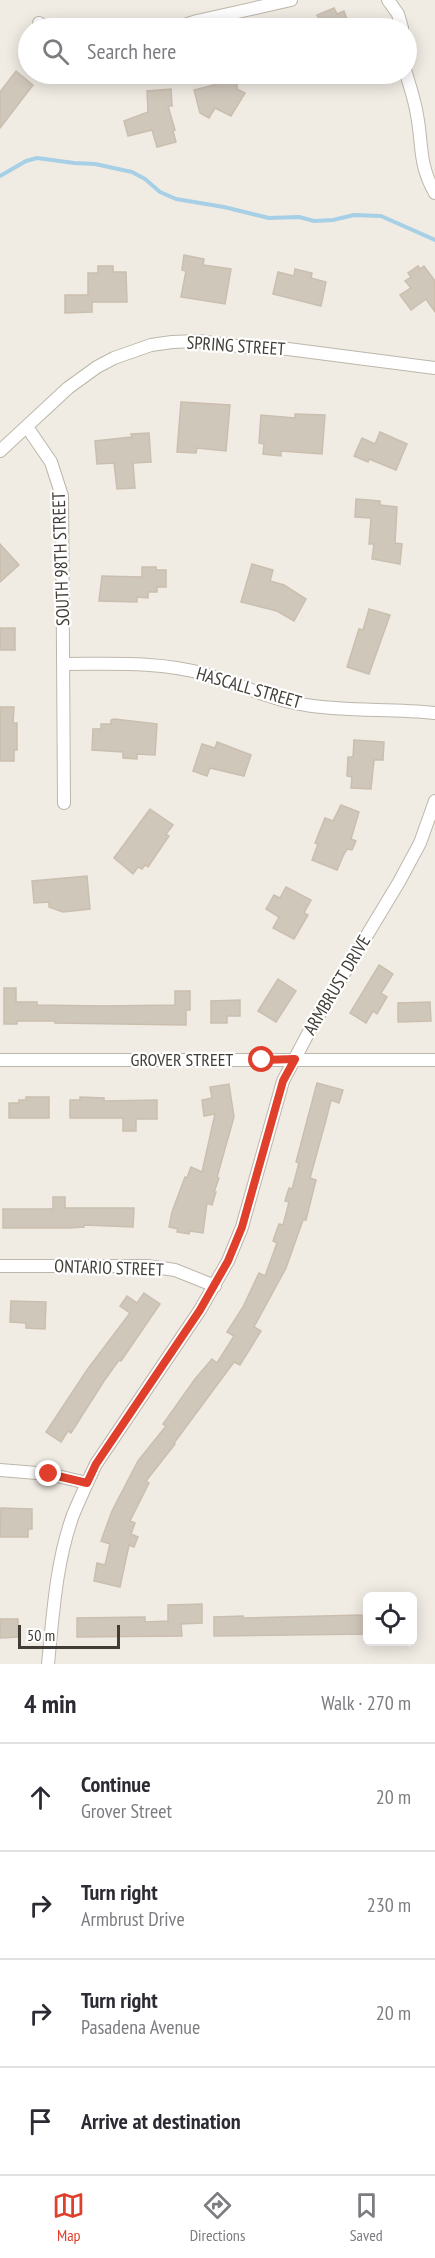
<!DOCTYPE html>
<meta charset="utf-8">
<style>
body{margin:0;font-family:"PT Sans Narrow",sans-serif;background:#f2f2f3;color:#2b2b33}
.controls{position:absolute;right:18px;bottom:18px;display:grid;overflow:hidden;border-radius:9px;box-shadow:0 3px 15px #0003}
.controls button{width:54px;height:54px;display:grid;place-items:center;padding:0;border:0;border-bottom:2px solid #e1e1e2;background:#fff;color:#2b2b33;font:30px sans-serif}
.scale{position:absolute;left:18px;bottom:15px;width:102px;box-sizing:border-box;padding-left:6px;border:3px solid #413c35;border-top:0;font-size:16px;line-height:21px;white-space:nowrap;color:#413c35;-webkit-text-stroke:4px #fff;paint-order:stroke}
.stop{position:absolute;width:18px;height:18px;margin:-14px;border:4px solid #e03f2b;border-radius:50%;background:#fff}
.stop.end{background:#e03f2b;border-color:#fff;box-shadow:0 2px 6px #0008}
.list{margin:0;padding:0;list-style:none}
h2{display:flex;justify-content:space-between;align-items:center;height:78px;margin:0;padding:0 24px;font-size:26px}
h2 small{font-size:20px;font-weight:400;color:#7c7c81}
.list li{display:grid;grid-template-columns:39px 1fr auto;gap:18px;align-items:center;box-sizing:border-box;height:108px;padding:0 24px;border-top:2px solid #e1e1e2}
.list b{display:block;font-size:22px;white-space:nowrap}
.list p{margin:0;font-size:20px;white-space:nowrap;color:#7c7c81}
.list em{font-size:20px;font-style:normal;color:#7c7c81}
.icon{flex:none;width:33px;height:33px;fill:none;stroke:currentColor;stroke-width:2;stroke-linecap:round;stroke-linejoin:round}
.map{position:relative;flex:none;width:435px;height:1664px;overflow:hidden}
.search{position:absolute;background:#fff;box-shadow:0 3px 15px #0003;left:18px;right:18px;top:18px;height:66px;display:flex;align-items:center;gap:15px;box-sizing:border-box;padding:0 21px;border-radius:33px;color:#7c7c81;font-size:22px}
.sheet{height:510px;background:#fff}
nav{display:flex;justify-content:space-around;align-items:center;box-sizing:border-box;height:84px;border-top:2px solid #e1e1e2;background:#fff;font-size:16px;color:#7c7c81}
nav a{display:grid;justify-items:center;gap:3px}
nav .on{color:#e03f2b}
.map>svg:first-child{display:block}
</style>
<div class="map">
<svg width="435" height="1664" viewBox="0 0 435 1664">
<rect width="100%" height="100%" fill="#f0ece4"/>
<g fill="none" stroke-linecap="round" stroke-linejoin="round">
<path stroke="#a7cfe6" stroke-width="4" d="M0,176L26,161L37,158L74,163L95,164L132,172L145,179L160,192L176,199L224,207L269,218L299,217L314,221L333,220L354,215L381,216L435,240"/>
</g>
<g fill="#d0c7bb" stroke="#cabeaf" stroke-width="1.5">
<path d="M334,8L337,14L344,11L350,28H301L320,20L317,15Z"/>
<path d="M16,71L33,85L0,128V92Z"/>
<path d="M216,74H237V89L245,93L231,116L215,108L209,118L200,113L194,90L217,84Z"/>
<path d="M171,89L172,106H168L175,130L173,131L176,142L157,147L152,130L128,136L124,121L148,112L147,91Z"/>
<path d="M184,255L204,259L203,265L231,269L225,304L181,297L186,271L182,270Z"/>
<path d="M98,266H113V272H126L127,302H92V312L65,313V295H88V273H98Z"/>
<path d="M418,266L420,269L424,266L435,281V312L426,299L411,310L400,295L411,288L405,281L411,277L408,273Z"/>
<path d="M295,269L312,273L311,278L326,282L321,306L273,294L278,272L294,276Z"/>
<path d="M181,402L230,405L226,451L197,448L196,453L177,452Z"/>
<path d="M295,414L325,415L322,454L281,451V456L263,454L264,444L259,443L261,415L295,418Z"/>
<path d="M380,432L407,444L396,470L369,459L368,462L354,456L362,438L375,444Z"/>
<path d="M149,433L151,462L133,463L135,488L117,489L114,463L97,464L95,441L132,437L131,434Z"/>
<path d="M356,499L380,501V505L397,507L395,543L402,544L400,564L372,559L374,544H369L371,518L355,517Z"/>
<path d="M0,544L19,565L0,582Z"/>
<path d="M252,564L273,570L270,581L284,585L306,599L294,621L277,611L241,602Z"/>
<path d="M142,567H156V570H166V587H157V592H148V598L137,597V602L99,601L102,576L142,577Z"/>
<path d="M369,609L390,615L369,674L347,667L359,629L363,630Z"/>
<rect x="0" y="628" width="15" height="22"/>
<path d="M0,707H14L13,723H17V750H14V761H0Z"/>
<path d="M114,719L157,724L155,755L137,754V759L123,758V752L92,750L93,729H101V724H111V720Z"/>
<path d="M354,740L384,742L383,760H374L371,789L351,788L352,777L347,776L348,757H353Z"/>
<path d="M217,742L251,755L244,776L210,768L207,776L193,771L202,744L215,748Z"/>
<path d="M341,805L359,812L351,839L356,841L352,850L347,849L344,854L337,870L312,860L318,844L315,843L325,818L333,821Z"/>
<path d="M150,809L173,825L166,834L169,836L148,867L145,865L142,869L138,867L133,874L114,858Z"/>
<path d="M87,876L90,909L63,912L49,907V902L34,903L32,881Z"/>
<path d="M286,887L311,900L304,913L308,915L294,939L273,928L279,917L266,909L274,895L280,898Z"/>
<path d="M379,965L393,974L381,993L387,997L377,1014L373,1011L366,1023L350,1013Z"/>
<path d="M278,979L296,991L276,1022L258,1011Z"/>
<path d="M4,988H16V1002H37V1005L104,1006L175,1005V991H190V1010H186V1025L55,1023V1021H17V1024H4Z"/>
<path d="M240,1000V1016H227V1023H211V1001Z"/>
<path d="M430,1002L431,1021L398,1022V1003Z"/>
<path d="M317,1083L343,1090L339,1103L331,1100L326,1120L310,1178L316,1180L306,1220H303L286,1268L254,1327L261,1331L240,1365L234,1362L174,1443L175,1444L146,1481L149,1483L130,1521L135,1523L131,1534L138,1537L134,1547L129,1545L120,1587L94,1581L97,1563L105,1565L110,1544L101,1541L112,1511L138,1461L166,1426L163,1424L195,1379L212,1359L217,1363L234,1336L227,1332L243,1307L259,1273L265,1276L277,1243L273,1241L279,1224L283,1225L289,1202L285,1201L289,1188L292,1189L299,1163L296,1162Z"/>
<path d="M229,1084L234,1117L217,1177L219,1178L214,1192H216L212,1205L207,1203L203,1233L190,1231L189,1234L177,1232L178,1229L169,1227L172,1212L185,1177L187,1178L191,1167L202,1172L215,1114L204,1116L202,1100L212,1098L210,1087Z"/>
<path d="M26,1097H49V1118H9V1103H19V1100H26Z"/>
<path d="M80,1097L104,1098V1101L157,1100V1119H136V1131H123V1118H70V1100H80Z"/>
<path d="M53,1197H65V1208H134L133,1227L84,1225V1227L69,1228H3V1209H53Z"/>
<path d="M144,1293L160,1304L121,1361L119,1360L104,1381L71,1433L68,1431L61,1442L46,1432L87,1370L130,1313L120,1306L127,1296L137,1303Z"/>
<path d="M11,1301L46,1302L45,1329L26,1328V1323L10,1322Z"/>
<path d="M1,1508L32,1509V1529H28V1537H0Z"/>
<path d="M202,1604V1623L181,1624L182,1636L77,1637V1618L145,1617V1622L168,1621V1605Z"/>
<path d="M360,1615L368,1617V1634L214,1636V1617L243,1616V1618Z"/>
<path d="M0,1619H18V1637L0,1638Z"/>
</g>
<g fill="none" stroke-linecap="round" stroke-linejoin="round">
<g stroke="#bdb6ab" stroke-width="14">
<g id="minor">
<path d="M388,0L398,14L402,28"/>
<path d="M39,23L45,28"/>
<path d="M175,28L197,21L291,0"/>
<path d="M406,73C410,87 415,101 417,115C423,146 418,163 435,193"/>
<path d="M27,427L51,462L62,496L64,803"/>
<path d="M0,451L68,388L97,367L114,358L151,345L172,342L198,341L245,347L288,349L435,368"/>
<path d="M63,664C111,664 159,661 205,674C239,684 271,700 306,705C349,712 392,708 435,713"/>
<path d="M0,1060H435"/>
<path d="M0,1266H147L175,1270L215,1286"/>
<path d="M0,1470L49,1474L87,1483"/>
<path d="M48,1664C53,1614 56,1562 73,1515C80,1498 88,1481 96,1464L200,1310L228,1261L242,1227L283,1081L311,1028L399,882L420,843L435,801"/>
</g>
</g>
<use href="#minor" stroke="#fff" stroke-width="12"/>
</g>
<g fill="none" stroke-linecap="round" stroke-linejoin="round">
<path stroke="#e03f2b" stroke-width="8" d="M49,1474L87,1483L96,1464L200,1310L228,1261L242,1227L283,1081L295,1059L262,1060"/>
</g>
<g text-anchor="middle" stroke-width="4.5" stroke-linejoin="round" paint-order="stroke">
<g font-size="18" fill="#413c35" stroke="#fff">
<text transform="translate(236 346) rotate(4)" y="6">SPRING STREET</text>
<text transform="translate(61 559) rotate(-92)" y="6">SOUTH 98TH STREET</text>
<text transform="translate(249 688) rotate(16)" y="6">HASCALL STREET</text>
<text transform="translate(337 985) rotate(-59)" y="6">ARMBRUST DRIVE</text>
<text x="182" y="1066">GROVER STREET</text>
<text transform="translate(109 1268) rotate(2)" y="6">ONTARIO STREET</text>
</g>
</g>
</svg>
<div class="controls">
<button><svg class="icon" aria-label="locate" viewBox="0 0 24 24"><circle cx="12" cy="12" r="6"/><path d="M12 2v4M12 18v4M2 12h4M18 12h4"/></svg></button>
</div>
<div class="scale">50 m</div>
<div class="stop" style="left:262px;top:1060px"></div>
<div class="stop end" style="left:49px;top:1474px"></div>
<div class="search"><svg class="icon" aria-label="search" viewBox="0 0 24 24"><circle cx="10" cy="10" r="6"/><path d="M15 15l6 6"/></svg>Search here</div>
</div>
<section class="sheet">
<h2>4 min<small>Walk · 270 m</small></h2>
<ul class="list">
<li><svg class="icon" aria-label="ahead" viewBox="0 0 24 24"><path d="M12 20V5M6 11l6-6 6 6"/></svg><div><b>Continue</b><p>Grover Street</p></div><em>20 m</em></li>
<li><svg class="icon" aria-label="right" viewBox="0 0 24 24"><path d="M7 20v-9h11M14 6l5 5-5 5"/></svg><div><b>Turn right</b><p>Armbrust Drive</p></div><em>230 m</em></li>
<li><svg class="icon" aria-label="right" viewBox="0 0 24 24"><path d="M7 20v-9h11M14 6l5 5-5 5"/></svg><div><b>Turn right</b><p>Pasadena Avenue</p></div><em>20 m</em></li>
<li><svg class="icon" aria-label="arrive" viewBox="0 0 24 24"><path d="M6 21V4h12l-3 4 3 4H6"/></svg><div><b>Arrive at destination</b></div></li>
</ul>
</section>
<nav>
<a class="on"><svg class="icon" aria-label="map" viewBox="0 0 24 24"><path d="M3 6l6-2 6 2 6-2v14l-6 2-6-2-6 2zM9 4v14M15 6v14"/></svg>Map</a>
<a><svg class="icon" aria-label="directions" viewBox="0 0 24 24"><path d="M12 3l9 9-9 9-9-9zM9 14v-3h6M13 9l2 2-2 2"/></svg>Directions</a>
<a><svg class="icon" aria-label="saved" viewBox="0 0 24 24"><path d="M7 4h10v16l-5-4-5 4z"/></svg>Saved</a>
</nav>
